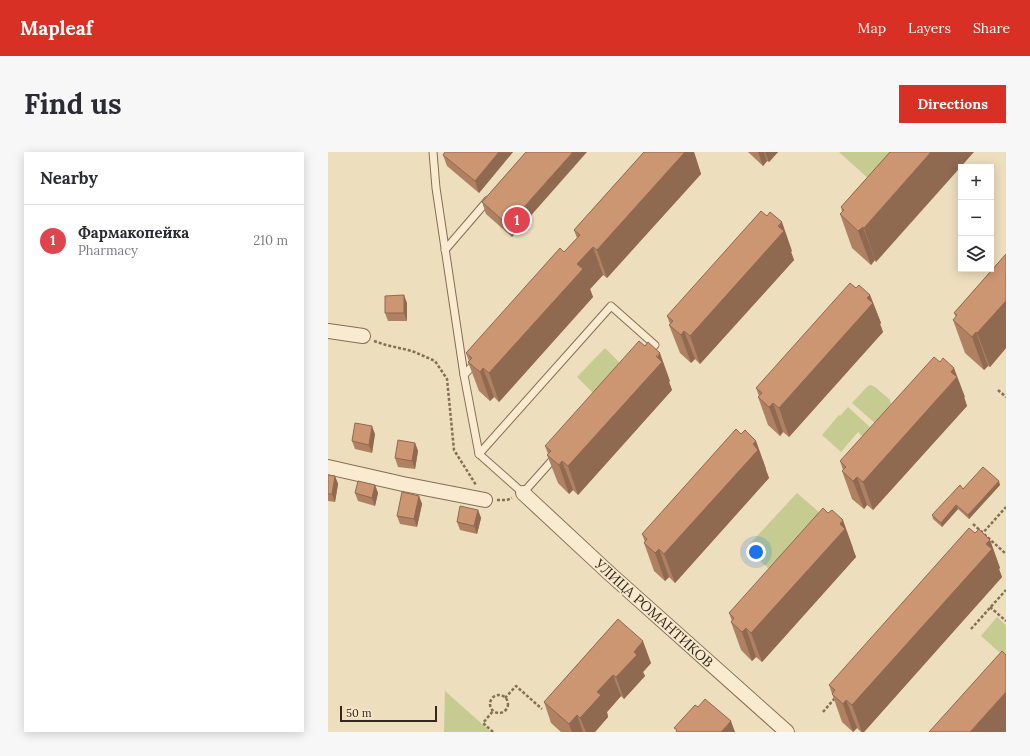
<!DOCTYPE html>
<meta charset="utf-8">
<style>
body{margin:0;font-family:Lora,serif;background:#f7f7f7;color:#2b2b33}
.controls{position:absolute;right:12px;top:12px;display:grid;overflow:hidden;border-radius:0px;box-shadow:0 2px 10px #0003}
.controls button{width:36px;height:36px;display:grid;place-items:center;padding:0;border:0;border-bottom:1px solid #e1e1e2;background:#fff;color:#2b2b33;font:20px sans-serif}
.scale{position:absolute;left:12px;bottom:10px;width:97px;box-sizing:border-box;padding-left:4px;border:2px solid #34271b;border-top:0;font-size:11px;line-height:14px;white-space:nowrap;color:#34271b;-webkit-text-stroke:3px #f5e8cc;paint-order:stroke}
.you{position:absolute;left:428px;top:400px;width:14px;height:14px;margin:-10px;border:3px solid #fff;border-radius:50%;background:#1a73e8;box-shadow:0 0 0 6px #1a73e833}
.badge{display:grid;place-items:center;width:26px;height:26px;border-radius:50%;background:#d93025;color:#fff;font-size:13px;font-weight:700}
.pin{position:absolute;translate:-50% -50%;border:2px solid #fff;box-shadow:0 1px 4px #0006}
.list{margin:0;padding:0;list-style:none}
h2{display:flex;justify-content:space-between;align-items:center;height:52px;margin:0;padding:0 16px;font-size:17px}
h2 small{font-size:13px;font-weight:400;color:#7c7c81}
.list li{display:grid;grid-template-columns:26px 1fr auto;gap:12px;align-items:center;box-sizing:border-box;height:72px;padding:0 16px;border-top:1px solid #e1e1e2}
.list b{display:block;font-size:15px;white-space:nowrap}
.list p{margin:0;font-size:13px;white-space:nowrap;color:#7c7c81}
.list em{font-size:13px;font-style:normal;color:#7c7c81}
.icon{flex:none;width:22px;height:22px;fill:none;stroke:currentColor;stroke-width:2;stroke-linecap:round;stroke-linejoin:round}
.map{position:relative;flex:none;width:678px;height:580px;overflow:hidden;border-radius:0px}
header{display:flex;align-items:center;gap:24px;box-sizing:border-box;height:56px;padding:0 20px;background:#d93025;color:#fff}
header strong{font-size:19px}
nav{display:flex;gap:22px;margin-inline-start:auto;font-size:14px}
.intro{display:flex;align-items:center;justify-content:space-between;box-sizing:border-box;height:96px;padding:0 24px}
h1{margin:0;font-size:28px}
.button{padding:10px 18px;border-radius:0px;background:#d93025;color:#fff;font-size:14px;font-weight:700}
main{display:flex;gap:24px;padding:0 24px}
aside{flex:1;background:#fff;border-radius:0px;box-shadow:0 2px 10px #0003}
.map>svg:first-child{display:block}
</style>
<header>
<strong>Mapleaf</strong>
<nav><a>Map</a><a>Layers</a><a>Share</a></nav>
</header>
<div class="intro"><h1>Find us</h1><a class="button">Directions</a></div>
<main>
<aside>
<h2>Nearby<small></small></h2>
<ul class="list">
<li><span class="badge" style="background:#e0444e">1</span><div><b>Фармакопейка</b><p>Pharmacy</p></div><em>210 m</em></li>
</ul>
</aside>
<div class="map">
<svg width="678" height="580" viewBox="0 0 678 580">
<rect width="100%" height="100%" fill="#eddebd"/>
<g fill="#c5cb91">
<path d="M511,0H567L542,28Z"/>
<path d="M277,196L294,213L266,242L249,225Z"/>
<path d="M542,233L547,235L562,248L563,252V256L548,272L524,251L539,235Z"/>
<path d="M520,255L544,277L536,286L530,280L513,300L494,283L511,263L512,264Z"/>
<path d="M469,341L492,361L441,417L418,396Z"/>
<path d="M669,465L678,473V506L653,484Z"/>
<path d="M117,539L163,580H116Z"/>
</g>
<g fill="none" stroke-linecap="round" stroke-linejoin="round">
<g stroke="#856e56" stroke-width="9">
<g id="service">
<path d="M105,0L108,36L136,223"/>
<path d="M117,98L160,48"/>
<path d="M283,154L327,193L195,341L151,302Z"/>
<path d="M149,209L136,223L151,302"/>
</g>
</g>
<g stroke="#856e56" stroke-width="16">
<g id="minor">
<path d="M0,179L35,184"/>
<path d="M0,315L75,332L157,348"/>
<path d="M195,341L281,421L459,580"/>
</g>
</g>
<g stroke="#856e56" stroke-width="2.5" stroke-dasharray="3 2" stroke-linecap="butt">
<path d="M46,189L58,193L84,199L107,209L119,227L126,298L148,333"/>
<path d="M670,238L678,245"/>
<path d="M169,348H179L184,346"/>
<path d="M645,372L678,402"/>
<path d="M653,383L678,355"/>
<path d="M662,455L678,469"/>
<path d="M643,477L678,438"/>
<circle cx="171" cy="552" r="9"/>
<path d="M177,546L188,534L214,557"/>
<path d="M495,560L507,546"/>
<path d="M165,580L155,571L165,559"/>
</g>
<use href="#service" stroke="#f9ebcf" stroke-width="7"/>
<use href="#minor" stroke="#f9ebcf" stroke-width="14"/>
</g>
<g fill="#af8162">
<path d="M117,0H185L151,41L119,14L115,3Z"/>
<path d="M198,0L184,85L158,62L154,50Z"/>
<path d="M316,0H366L373,22L279,126L275,123L262,137L265,145L171,250L166,245L162,249L151,239L140,210L141,209L138,201L236,100L249,86L246,78Z"/>
<path d="M420,0H450L441,10L439,9L435,14Z"/>
<path d="M562,0L548,110L547,108L543,113L524,96L512,62L514,60L513,55Z"/>
<path d="M464,99L463,100L466,108L372,212L367,207L363,211L352,201L341,173L342,172L339,164Z"/>
<path d="M678,102V196L662,215L660,214L656,218L637,201L625,168L628,165L626,161Z"/>
<path d="M528,136L542,143L553,171L552,172L555,180L461,285L455,280L452,284L440,273L430,245L431,244L428,236Z"/>
<path d="M79,151V169H60L57,161Z"/>
<path d="M342,229L341,230L344,238L250,343L245,338L241,342L230,331L219,303L220,302L217,294Z"/>
<path d="M636,245L639,254L545,358L539,353L536,357L524,347L514,319L515,318L512,309L637,245Z"/>
<path d="M47,282L44,301L27,297L24,289Z"/>
<path d="M413,282L428,289L438,317V318L441,326L347,431L341,425L337,429L326,419L316,391L317,390L314,382Z"/>
<path d="M87,291L90,299L87,317L70,315L67,306Z"/>
<path d="M0,323L7,324L10,332L7,350L0,349Z"/>
<path d="M47,333L50,341L47,354L30,349L27,341Z"/>
<path d="M672,333L641,367L630,357L614,375L605,367L604,363L635,337Z"/>
<path d="M91,344L94,352L89,375L72,372L69,364Z"/>
<path d="M150,358L153,366L149,382L132,378L129,370Z"/>
<path d="M647,381L662,388L672,416L671,417L674,425L536,580H533L529,576L525,580L514,570L501,533Z"/>
<path d="M525,396V397L528,405L434,510L428,505L424,509L413,498L403,470L404,469L401,461Z"/>
<path d="M290,467L323,511L315,520L317,524L296,547L293,544L279,560L280,565L267,580H233L223,571L216,550Z"/>
</g>
<g fill="#8f6950">
<path d="M171,0H185L151,41L147,29Z"/>
<path d="M245,0H259L184,85L180,73Z"/>
<path d="M357,0H366L373,22L279,126L269,98Z"/>
<path d="M430,0H436L439,9L435,14Z"/>
<path d="M437,0H450L441,10Z"/>
<path d="M603,0H646L548,110L536,76Z"/>
<path d="M454,70L464,99L463,100L466,108L372,212L362,184Z"/>
<path d="M535,75L547,108L543,113L530,79Z"/>
<path d="M265,95L275,123L262,137L265,145L171,250L161,221L249,112Z"/>
<path d="M76,143L79,151V169L76,161Z"/>
<path d="M542,143L553,171L552,172L555,180L461,285L451,256Z"/>
<path d="M678,149V196L662,215L649,181Z"/>
<path d="M356,179L367,207L363,211L353,183Z"/>
<path d="M648,180L660,214L656,218L644,185Z"/>
<path d="M332,201L342,229L341,230L344,238L250,343L240,314Z"/>
<path d="M155,216L166,245L162,249L152,220Z"/>
<path d="M626,216L637,245H636L639,254L545,358L535,330Z"/>
<path d="M445,251L455,280L452,284L441,255Z"/>
<path d="M44,274L47,282L44,301L41,293Z"/>
<path d="M428,289L438,317V318L441,326L347,431L336,402Z"/>
<path d="M87,291L90,299L87,317L84,309Z"/>
<path d="M234,309L245,338L241,342L231,313Z"/>
<path d="M7,324L10,332L7,350L4,342Z"/>
<path d="M529,325L539,353L536,357L525,329Z"/>
<path d="M671,329L672,333L641,367L640,363Z"/>
<path d="M47,333L50,341L47,354L44,346Z"/>
<path d="M91,344L94,352L89,375L86,367Z"/>
<path d="M628,353L630,357L614,375L613,371Z"/>
<path d="M150,358L153,366L149,382L146,374Z"/>
<path d="M515,368L525,396V397L528,405L434,510L423,481Z"/>
<path d="M662,388L672,416L671,417L674,425L536,580H534L524,553Z"/>
<path d="M331,397L341,425L337,429L327,401Z"/>
<path d="M418,476L428,505L424,509L414,480Z"/>
<path d="M315,489L323,511L315,520L317,524L296,547L288,525L306,500Z"/>
<path d="M285,523L293,544L279,560L280,565L267,580H258L252,566L269,540Z"/>
<path d="M678,540V580H642Z"/>
<path d="M518,548L529,576L525,580L515,552Z"/>
<path d="M249,563L255,580H244L241,572Z"/>
<path d="M403,569L407,580H393Z"/>
</g>
<g fill="#cc9672" stroke="#8f6950">
<path d="M117,0H171L147,29L115,3Z"/>
<path d="M198,0H245L180,73L154,50Z"/>
<path d="M316,0H357L269,98L265,95L249,112L255,117L161,221L155,216L152,220L140,210L144,206L138,201L232,96L236,100L252,83L246,78Z"/>
<path d="M562,0H603L536,76L535,75L530,79L512,62L516,58L513,55Z"/>
<path d="M433,59L439,64L442,60L454,70L450,74L456,79L362,184L356,179L353,183L341,173L345,169L339,164Z"/>
<path d="M678,102V149L649,181L648,180L644,185L625,168L629,163L626,161Z"/>
<path d="M522,131L528,136L531,133L542,143L539,146L545,151L451,256L445,251L441,255L430,245L434,241L428,236Z"/>
<path d="M76,143V161H57V144Z"/>
<path d="M311,189L317,194L320,190L332,201L328,204L334,210L240,314L234,309L231,313L219,303L223,299L217,294Z"/>
<path d="M606,205L612,210L615,206L626,216L623,220L629,225L535,330L529,325L525,329L514,319L518,315L512,309Z"/>
<path d="M27,271L44,274L41,293L24,289Z"/>
<path d="M408,277L413,282L417,278L428,289L425,292L430,298L336,402L331,397L327,401L316,391L319,387L314,382Z"/>
<path d="M70,288L87,291L84,309L67,306Z"/>
<path d="M655,315L671,329L640,363L628,353L613,371L604,363L632,333L635,337Z"/>
<path d="M0,323L7,324L4,342H0Z"/>
<path d="M30,329L47,333L44,346L27,341Z"/>
<path d="M74,340L91,344L86,367L69,364Z"/>
<path d="M132,354L150,358L146,374L129,370Z"/>
<path d="M495,356L500,361L504,358L515,368L512,372L517,377L423,481L418,476L414,480L403,470L406,466L401,461Z"/>
<path d="M641,376L647,381L651,377L662,388L658,392L664,397L524,553L518,548L515,552L504,542L507,538L501,533Z"/>
<path d="M290,467L315,489L306,500L309,503L288,525L285,523L269,540L273,543L252,566L249,563L241,572L216,550Z"/>
<path d="M674,499L678,503V540L642,580H601Z"/>
<path d="M377,547L403,569L393,580H348L349,578L346,576L367,553L370,555Z"/>
</g>
<g text-anchor="middle" stroke-width="3" stroke-linejoin="round" paint-order="stroke">
<g font-size="14" fill="#34271b" stroke="#f5e8cc">
<text transform="translate(326 461) rotate(42)" y="5">УЛИЦА РОМАНТИКОВ</text>
</g>
</g>
</svg>
<div class="controls">
<button>+</button>
<button>−</button>
<button><svg class="icon" aria-label="layers" viewBox="0 0 24 24"><path d="M12 4l9 5-9 5-9-5zM3 14l9 5 9-5"/></svg></button>
</div>
<div class="scale">50 m</div>
<div class="you"></div>
<div class="pin badge" style="left:189px;top:68px;background:#e0444e">1</div>
</div>
</main>
